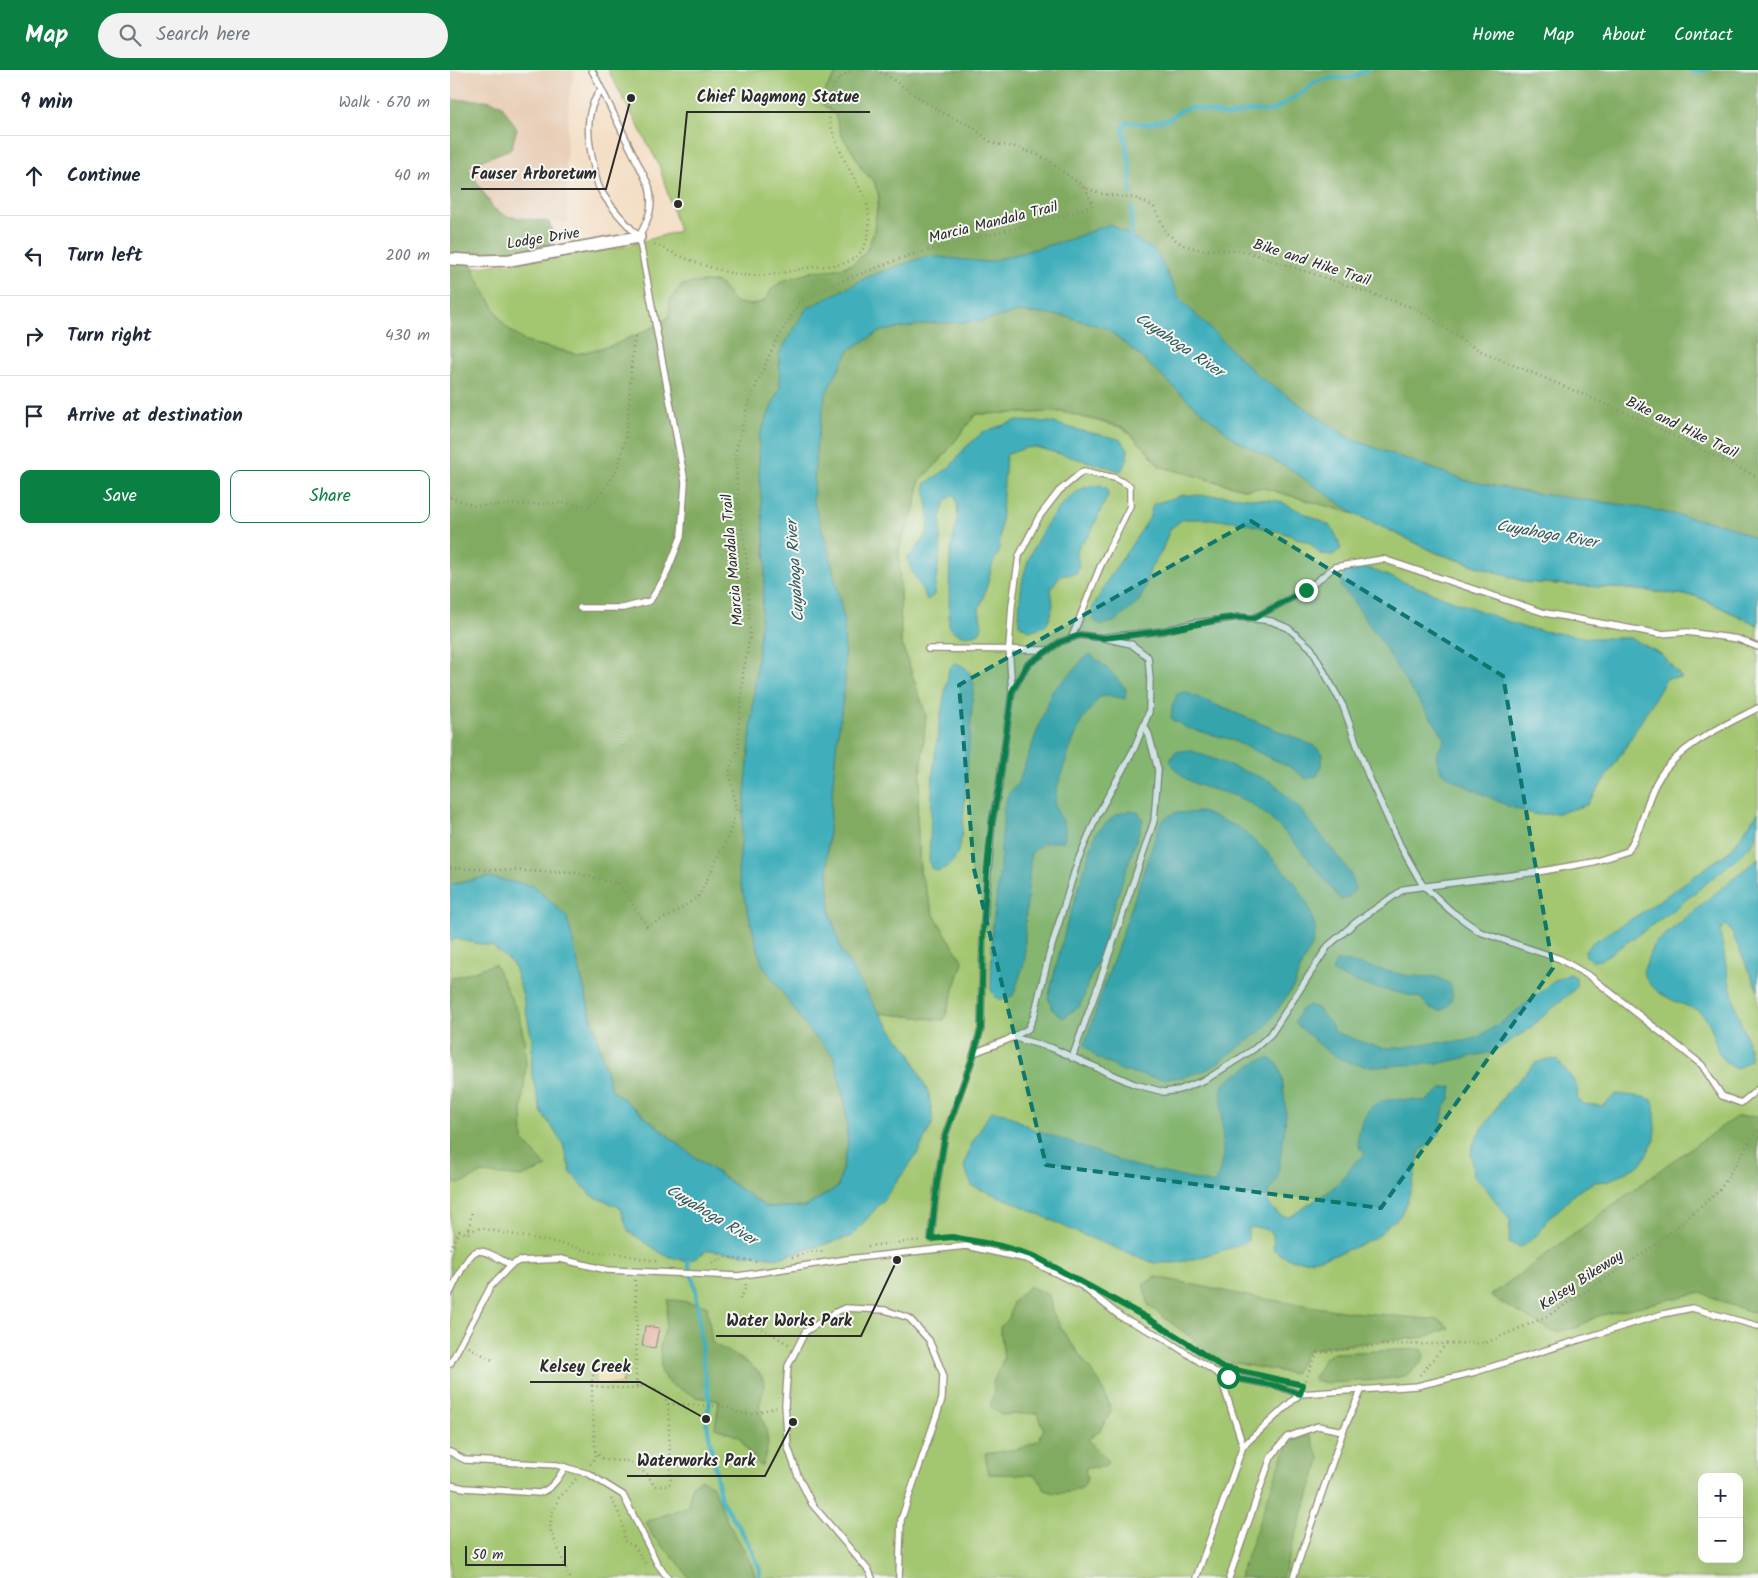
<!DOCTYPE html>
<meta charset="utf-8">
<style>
body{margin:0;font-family:Kalam,sans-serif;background:#f2f2f3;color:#1f2937}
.controls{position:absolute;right:15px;bottom:15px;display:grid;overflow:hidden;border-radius:10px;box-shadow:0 5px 20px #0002}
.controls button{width:45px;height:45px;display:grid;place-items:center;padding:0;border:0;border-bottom:1px solid #e0e1e3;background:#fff;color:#1f2937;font:25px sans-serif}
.scale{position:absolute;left:15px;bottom:12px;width:101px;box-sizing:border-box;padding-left:5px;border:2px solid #2b2b2b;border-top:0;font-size:14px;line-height:18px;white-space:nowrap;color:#2b2b2b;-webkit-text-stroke:4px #f6f6f2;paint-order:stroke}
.stop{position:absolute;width:15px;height:15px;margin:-11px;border:4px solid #0b8043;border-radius:50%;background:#fff}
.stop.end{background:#0b8043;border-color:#fff;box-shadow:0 1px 5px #0008}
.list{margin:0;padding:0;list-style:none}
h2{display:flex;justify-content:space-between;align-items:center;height:65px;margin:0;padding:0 20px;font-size:21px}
h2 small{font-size:16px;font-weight:400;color:#747a83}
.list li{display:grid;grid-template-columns:32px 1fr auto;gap:15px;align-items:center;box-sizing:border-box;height:80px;padding:0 20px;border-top:1px solid #e0e1e3}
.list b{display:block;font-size:19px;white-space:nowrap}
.list em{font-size:16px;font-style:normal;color:#747a83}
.actions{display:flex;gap:10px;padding:15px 20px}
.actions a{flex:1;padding:11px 0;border:1px solid #0b8043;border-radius:10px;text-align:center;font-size:18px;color:#0b8043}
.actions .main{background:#0b8043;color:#fff}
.icon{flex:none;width:28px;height:28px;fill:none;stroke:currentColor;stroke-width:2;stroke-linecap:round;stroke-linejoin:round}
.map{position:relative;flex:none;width:1308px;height:1508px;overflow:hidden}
header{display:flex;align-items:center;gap:30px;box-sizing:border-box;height:70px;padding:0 25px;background:#0b8043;color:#fff}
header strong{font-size:24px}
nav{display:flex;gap:28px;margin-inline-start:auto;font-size:18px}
.search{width:350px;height:45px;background:#f2f2f3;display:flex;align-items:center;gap:12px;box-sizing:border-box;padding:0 18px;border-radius:28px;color:#747a83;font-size:19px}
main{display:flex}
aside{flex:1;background:#fff}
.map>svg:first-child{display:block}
</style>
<header>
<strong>Map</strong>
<div class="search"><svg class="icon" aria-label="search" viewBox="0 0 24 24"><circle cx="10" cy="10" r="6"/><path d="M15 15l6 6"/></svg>Search here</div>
<nav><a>Home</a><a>Map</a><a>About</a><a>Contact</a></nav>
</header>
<main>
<aside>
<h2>9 min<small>Walk · 670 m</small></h2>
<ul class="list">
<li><svg class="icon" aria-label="ahead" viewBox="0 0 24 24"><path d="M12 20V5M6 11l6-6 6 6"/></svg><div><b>Continue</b></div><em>40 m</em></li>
<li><svg class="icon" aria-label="left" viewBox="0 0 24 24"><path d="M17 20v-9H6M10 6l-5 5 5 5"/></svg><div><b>Turn left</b></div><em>200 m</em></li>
<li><svg class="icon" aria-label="right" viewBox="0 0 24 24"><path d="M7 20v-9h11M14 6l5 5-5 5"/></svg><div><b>Turn right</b></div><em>430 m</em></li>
<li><svg class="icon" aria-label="arrive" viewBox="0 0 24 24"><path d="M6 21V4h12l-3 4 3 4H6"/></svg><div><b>Arrive at destination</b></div></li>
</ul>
<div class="actions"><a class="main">Save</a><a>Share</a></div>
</aside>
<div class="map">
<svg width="1308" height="1508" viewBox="0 0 1308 1508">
<rect width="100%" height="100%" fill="#f6f6f2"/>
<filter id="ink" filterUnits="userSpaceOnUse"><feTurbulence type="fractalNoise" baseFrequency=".02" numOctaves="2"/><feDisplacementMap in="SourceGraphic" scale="10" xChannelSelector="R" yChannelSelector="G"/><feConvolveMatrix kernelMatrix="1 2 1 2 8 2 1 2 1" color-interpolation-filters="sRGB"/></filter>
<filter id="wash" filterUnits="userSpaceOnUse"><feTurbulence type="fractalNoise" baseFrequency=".0096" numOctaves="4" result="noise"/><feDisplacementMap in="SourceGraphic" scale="20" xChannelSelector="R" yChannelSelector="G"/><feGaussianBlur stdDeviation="1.12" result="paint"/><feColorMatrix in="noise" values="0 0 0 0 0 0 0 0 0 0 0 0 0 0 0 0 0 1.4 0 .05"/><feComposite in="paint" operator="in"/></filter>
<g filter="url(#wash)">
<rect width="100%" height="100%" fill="#f4dfc6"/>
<path fill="#e8ceb6" d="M0,0H125L119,25L116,91L118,153L99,152L56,146L44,139L18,98L35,89L51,34L36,30H0Z"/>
<g fill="#a3c66f" stroke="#67784d" fill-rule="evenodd">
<path d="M158,0H388L376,19L373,35L385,45L392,66L403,82L413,101L424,111L429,127L423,165L416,182L402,194L388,199L365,201L323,218L314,231L302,235L286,233L268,212H252L232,215L220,230V247L206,256L164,275L127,284L75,272L54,255L25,205L23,198L172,177L229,161L209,95Z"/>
<path d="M613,342L673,358L695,378L709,396L793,419L814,418L905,444L987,483L1076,512L1180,519L1246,526L1308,555V1508H0V872L5,869L42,876L63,894L72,922L82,969V1004L91,1041L113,1074L121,1103L142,1126L170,1137L238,1192L258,1180L328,1188L402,1166L434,1129L467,1084L483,1052L460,983L429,943L494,950L513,892L484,845L470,802L467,745L476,645L451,572L449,478L464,439L470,410L488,393L526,344ZM1252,1407H1289V1489H1252Z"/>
</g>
<g fill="#82ab62" stroke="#566b46">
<path d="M388,0H1308V555L1246,526L1180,519L1076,512L987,483L905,444L814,418L794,419L709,396L695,378L673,357L613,342L526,344L488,393L470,410L464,439L449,478L451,572L476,645L467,745L470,802L484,845L513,892L494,950L429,943L384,986L395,1033L398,1074L388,1117L355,1137H316L243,1086L161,1019L130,904L37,807L0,815V30H36L51,34L67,59L61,79L35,89L18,98L44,139L56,146L99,152L103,161L102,173L96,180L42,188L21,189L25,205L54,255L75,272L127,284L164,275L206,256L219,247L220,230L231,215L252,212H268L286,233L302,235L314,231L323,218L332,211L365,201L388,199L402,194L416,182L423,165L429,127L424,111L413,101L403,82L392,66L385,45L373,35L376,19L385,6Z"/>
<path d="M45,894L69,945L74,970L76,995L72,1038L73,1070L97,1097L71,1107L32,1103L10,1114L0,1112V909Z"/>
<path d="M1308,1046V1244L1275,1233L1251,1222L1148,1246L1125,1258L1103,1262L1040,1226L1218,1094L1251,1071L1286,1047Z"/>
<path d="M706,1207L803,1227L891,1241L989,1250L1000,1258L975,1267L883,1276L858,1280L844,1304L785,1293L768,1288L699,1236L693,1214Z"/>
<path d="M579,1216L599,1225L602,1241L614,1263L650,1313L662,1341L649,1361L638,1370L658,1390L655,1397L635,1398L637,1409L633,1417C619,1423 608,1426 593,1419L591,1412L585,1405L539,1404L535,1384L572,1378L589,1370L594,1358L587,1343L551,1345L540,1336L544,1322L543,1312L554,1288L550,1257L559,1249L563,1232Z"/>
<path d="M218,1230C233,1230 243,1234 257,1236L262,1273C275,1281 315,1297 314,1315C314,1323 308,1333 310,1341C318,1367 322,1371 311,1397L299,1383L289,1367L265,1358L269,1331L247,1327L223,1316L211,1303L210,1276L216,1256Z"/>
<path d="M972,1279L974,1285L972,1292L955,1306L927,1310L877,1313L863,1310L874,1288L884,1283Z"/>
<path d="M860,1365L870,1390L832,1508H789L834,1383L843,1371Z"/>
<path d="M252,1409L263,1416L277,1451L293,1478L302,1496L306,1508H239L227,1491L204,1468L196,1452L238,1436L242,1415Z"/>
</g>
<path fill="#eeda9e" stroke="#8c8264" d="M155,1299L170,1304L173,1309L172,1315L150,1314L145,1313V1304L150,1300Z"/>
<g fill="#40afbb" stroke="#366d73">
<path d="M660,154L706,181L730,229L808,306L901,369L1014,410L1081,423L1183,436L1276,455L1308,470V555L1246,526L1180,519L1076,512L987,483L905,444L840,399L786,370L739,331L690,286L656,258L615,246L568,242L529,252L482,253L431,261L399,280L376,323L366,378L363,430L380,486L394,550L395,613L386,679L377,784L380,841L392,882L429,943L460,983L479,1024L483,1052L467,1084L434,1129L402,1166L328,1188L258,1180L238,1192L214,1185L178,1161L170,1137L142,1126L121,1103L113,1074L91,1041L82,1004V969L72,922L63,894L42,876L5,869L0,872V815L37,807L84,816L117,847L141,947L161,1019L243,1086L316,1137H355L388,1117L398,1074L395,1033L384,986L361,963L312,894L288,804L316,492L309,403V367L330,317L329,284L356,239L420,206L477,186L538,192L621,169Z"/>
<path d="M565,351L600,352L632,361L661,367L671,370L678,379L677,390L671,401L585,377L575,378L556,385L549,482L543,493L536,519L529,540L532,556L530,562C520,569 506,566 499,556C499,533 499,509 500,486C502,467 513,442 504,425L496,430L491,445L490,483L484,525L477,530C471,516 461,502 457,488C488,458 478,451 475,414L500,397L516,377L533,362Z"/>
<path d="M650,415L657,418L658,425L639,466L630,474L626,482L629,495L627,503L610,506L601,519L603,535L600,547L595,556L580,561L569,554C569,539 570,523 573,508C580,477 605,432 634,418C639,416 645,416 650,415Z"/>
<path d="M733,425L780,426L829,431L879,455L887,467L891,479L883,485L870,484L860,473L831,462L784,451L758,449H733L720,459L711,483L701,497L693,523L688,533L664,552L652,555L643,550L642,539L659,508L699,449L703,434Z"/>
<path d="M912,496L1075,558L1139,568H1181L1211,584L1232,608H1217L1172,683L1137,735L1108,743L1088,745L1060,737L1005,711L991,702L986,686L995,668L957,614L934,576L905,534L891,517L893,506L898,498Z"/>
<path d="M640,584L658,599L676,619L675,629L660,626L649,627C644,635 638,642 633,649C626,661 605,717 605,731C605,748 620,749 614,771L593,773L581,783L575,855V891L563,926L551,930L545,927L541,920L542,860L549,807L554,738L558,724L568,713L602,621L623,601L633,589Z"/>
<path d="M504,593C517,596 520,601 524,614L512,765C508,783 507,794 488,801L481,798L479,789L483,702L489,655L499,599Z"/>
<path d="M735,622L865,676L873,685L871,696L867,706L856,709L842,698L779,669L737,658L721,649L722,637L727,624Z"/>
<path d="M740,680L820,711L828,717L849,738L900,802L905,819L899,827L891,830C865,798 829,747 792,729C765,716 737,721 720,691L725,682Z"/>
<path d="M678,741L688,742L693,750L661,845L650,886L639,911L634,926L629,937L613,948L603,940L598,928L616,857L646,763L665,745Z"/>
<path d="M752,742L788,757L816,781L845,813L858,835L866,859L862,876L852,894L844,916L817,955L798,971L759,999L734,1007L710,1009L673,1001L646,987L634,975L711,751L724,743Z"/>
<path d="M1308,742C1308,766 1308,769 1290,786L1221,842L1160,884L1150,890L1142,891L1136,886L1135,880L1143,872L1196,840L1281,780Z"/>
<path d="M1308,788V921L1281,861L1276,855L1270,860C1274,886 1280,920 1288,945C1293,961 1301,974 1300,990L1287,999C1257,986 1271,961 1251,943C1248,940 1241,938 1237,936C1219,929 1201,922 1193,902L1203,875Z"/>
<path d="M886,891L898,892L959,906L987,907L1000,914L1003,926L998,936L991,941L979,938L971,928L919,916L895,908L882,901Z"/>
<path d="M1120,904L1126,907V917L1123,921L1099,941L1079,959L1043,982L991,993L923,997L900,993L879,983L845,953L850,940L859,935L867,938L880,953L885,962L915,973L934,978L956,977L972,974L1016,971L1030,966L1052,952L1106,910Z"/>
<path d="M819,988L828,994L832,1007L836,1041L835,1058L827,1109L818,1124L817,1130L823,1139L831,1146L840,1147L879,1121L889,1112L906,1091L910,1089L914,1085V1081L910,1079C906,1071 908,1065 911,1056C921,1021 947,1030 976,1031L993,1018L1002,1017L1000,1029L994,1038L989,1064L983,1072L972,1079L969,1084C965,1102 960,1132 949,1147C947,1150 943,1151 940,1153C935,1158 932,1163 926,1167C909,1177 864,1194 845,1190C837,1189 830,1184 824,1180L823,1164C814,1158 808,1157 798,1158V1171L780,1178L745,1189L725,1193H704L628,1163L561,1131L522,1116L514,1096L521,1075L541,1041L555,1043L581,1058L682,1095L764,1114C781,1087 767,1046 773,1014L807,991Z"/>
<path d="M1098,989L1107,990C1116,1001 1131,1014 1127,1029L1133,1034L1153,1036L1166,1024L1194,1027L1202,1030L1205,1037V1069L1194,1089L1188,1096L1158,1111L1144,1112L1124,1124L1116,1133L1096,1151L1093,1157L1086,1166L1072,1177L1059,1174L1060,1150L1034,1116L1023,1106L1021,1084L1025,1069L1057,1022L1085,993Z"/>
</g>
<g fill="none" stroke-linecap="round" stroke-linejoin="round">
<g stroke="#40afbb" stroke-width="4.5">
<path d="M1240,0L1243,2L1257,0"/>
<path d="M681,123L680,97L673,58L677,52L696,54L719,49L730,41L741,37L779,46L797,41H822L855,21L865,12L881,8H901L917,0"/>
<path d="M681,172L682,138"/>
<path d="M238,1192L246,1221L253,1291L260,1333L256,1349L271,1430L291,1460L302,1480L310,1500L309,1508"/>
</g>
</g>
<g id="blocks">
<path fill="#e0a090" d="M195,1256L209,1258L205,1278L192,1276Z"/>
</g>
</g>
<g filter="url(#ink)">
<use href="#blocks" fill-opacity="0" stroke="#908578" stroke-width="1"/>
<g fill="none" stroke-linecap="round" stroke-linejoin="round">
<g stroke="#908578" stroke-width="8">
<g id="lane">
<path d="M151,20C133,42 138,71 144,97C146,104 146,113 150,119C160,137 175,152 189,167"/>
<path d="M130,538H173L200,531L215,507L231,467L235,412L189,167C199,148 204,137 199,116L142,0"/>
<path d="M804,548L856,520L884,497L933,489L1095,543L1210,564L1237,562L1288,569L1308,577"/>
<path d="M656,567L712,561L745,553L790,547L821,551L838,558L861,578L893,636L918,705L950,775L972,814L1001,841L1030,862L1110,889L1141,907L1252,995L1272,1026L1291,1033L1308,1019"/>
<path d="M478,579L596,580"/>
<path d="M562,622L559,577L562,535L569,486L589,447L609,421L633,401L665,408L680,416V436L650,497L622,567"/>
<path d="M562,967L602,978L684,1014L714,1022L729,1020L757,1009L804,979L821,964L878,876L906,852L954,819L1087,802L1143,792L1178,781C1182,773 1187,765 1190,756C1195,742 1199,726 1206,713C1225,677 1273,656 1308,638"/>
<path d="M622,988L652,905L704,751L708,700L699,665L694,655"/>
<path d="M481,1169L487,1114L495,1066L523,987L524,983L531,959L533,864L542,752L549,716L562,622L577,595L610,572L630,565L654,568L681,574L698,587L700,609L699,642L684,679L647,746L628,790L599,885L584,946L578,959L557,970L524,983"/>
<path d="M0,1223C5,1214 17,1182 28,1181C39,1181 51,1190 61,1195"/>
<path d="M0,1294L41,1216L61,1195L69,1191L111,1189L157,1200L288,1206L397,1189L516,1176L577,1189L632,1216L671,1247L710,1266L770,1305L793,1376L746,1508"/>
<path d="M770,1305L827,1316L850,1324L967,1316L1025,1302L1213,1244L1242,1238L1308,1256"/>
<path d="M793,1376L850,1324"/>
<path d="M0,1382L15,1390L107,1395L139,1404L173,1425L207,1493L218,1508"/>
<path d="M0,1415L14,1418L89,1423C102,1419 108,1409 115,1397"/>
<path d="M422,1508L419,1501L362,1434L348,1406L338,1377L335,1335L338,1296L355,1262L386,1242L395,1238L435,1240L459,1248L479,1270L493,1304L492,1329L451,1450L449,1508"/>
<path d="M779,1508L821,1387L837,1367L868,1356L893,1361L912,1319"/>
<path d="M843,1508L893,1361"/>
</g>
</g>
<g stroke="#908578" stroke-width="14">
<path id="street" d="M0,189L31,191L60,190L189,167"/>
</g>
<g stroke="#908578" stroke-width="2.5" stroke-dasharray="1 4" stroke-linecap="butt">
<path d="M426,0L435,4L472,30L493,43L521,56L538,70L545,74L565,77L586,84L596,89L635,118L653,124L685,128L703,136L708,144L716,163L733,175L752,180H783L798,182L964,238C988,251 1007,269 1031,281L1181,345L1308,407"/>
<path d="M200,172C229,186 260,200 292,205C314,208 335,202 356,198C369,196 385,197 397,192C422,182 422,151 416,129C398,96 349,24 403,0"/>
<path d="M0,427L25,436L112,433L140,436C149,425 161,412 167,398C183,358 177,309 185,266"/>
<path d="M0,798L126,803L169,814L197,856L220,846L249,826L279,765L286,740L279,699L289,678L288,656L290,645L293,603L300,567L297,494L288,426L285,384L298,334L325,273L349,233L389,212L460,185L623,143L643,135L635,118"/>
<path d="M19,1161L30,1158L118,1175L145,1183H166L210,1192"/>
<path d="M418,1176L472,1170"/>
<path d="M0,1179L9,1161L18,1164L22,1141"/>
<path d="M342,1187L364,1181L374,1182"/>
<path d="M257,1195L277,1187L307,1192"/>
<path d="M185,1210L187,1254L186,1299L187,1318"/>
<path d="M290,1229L295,1219L296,1213"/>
<path d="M672,1235L687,1243"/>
<path d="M289,1248L304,1254L340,1275"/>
<path d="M19,1277L44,1291"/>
<path d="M970,1305L996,1274"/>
<path d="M853,1315L867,1283L932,1275L1035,1273L1098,1246L1204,1176L1269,1121L1308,1058"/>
<path d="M142,1316C142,1308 142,1302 150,1297C166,1299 174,1300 175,1318"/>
<path d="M218,1334L270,1336L280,1338L289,1343L302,1344L326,1337"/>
<path d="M140,1394L146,1387C144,1363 142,1340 142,1316L181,1319L196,1315L205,1319L213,1325L218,1334L221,1412L218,1416H204L198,1405L179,1391L156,1390L151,1388L145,1381"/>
<path d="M161,1429C170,1443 174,1455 174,1471L184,1476L195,1493"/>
<path d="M120,1508L100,1459L102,1443L109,1428L126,1409"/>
</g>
<use href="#lane" stroke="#fff" stroke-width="5.5"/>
<use href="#street" stroke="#fff" stroke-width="11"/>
</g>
</g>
<g fill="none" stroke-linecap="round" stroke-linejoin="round" filter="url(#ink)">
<path stroke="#0b8043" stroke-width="6" d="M778,1307L827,1316L850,1324L853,1315L772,1297L736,1272L699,1249L584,1186L551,1176L502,1167L481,1169L487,1114L495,1066L523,987L531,959L533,864L537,802L542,752L549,716L562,622L577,595L610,572L630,565L654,568L712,561L772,549L790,547L804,548L856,520"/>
</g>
<path fill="#0f766e" fill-opacity="0.2" stroke="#0f766e" stroke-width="4" stroke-dasharray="10 6" stroke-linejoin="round" d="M801,451L1053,606L1103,898L931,1138L596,1095L524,799L509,615Z"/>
<g text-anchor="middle" stroke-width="4" stroke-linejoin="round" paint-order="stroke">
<g font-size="15" fill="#2b2b2b" stroke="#f6f6f2">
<text transform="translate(543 152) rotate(-14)" y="5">Marcia Mandala Trail</text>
<text transform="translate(93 168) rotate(-9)" y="5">Lodge Drive</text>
<text transform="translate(862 192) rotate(18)" y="5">Bike and Hike Trail</text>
<text transform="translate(1232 357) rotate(26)" y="5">Bike and Hike Trail</text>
<text transform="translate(282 490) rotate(-95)" y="5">Marcia Mandala Trail</text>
<text transform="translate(1131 1210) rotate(-33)" y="5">Kelsey Bikeway</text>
</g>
<g font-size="16" font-style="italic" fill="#32595d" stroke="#f6f6f2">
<text transform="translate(730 274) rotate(34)" y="6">Cuyahoga River</text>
<text transform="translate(1097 463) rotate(10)" y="6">Cuyahoga River</text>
<text transform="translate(344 501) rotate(-94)" y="6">Cuyahoga River</text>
<text transform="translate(262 1144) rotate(31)" y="6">Cuyahoga River</text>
</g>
</g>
<path fill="none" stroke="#2b2b2b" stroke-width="2" d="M228 134L237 42H420M181 28L156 119H11M447 1190L411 1266H266M256 1349L190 1312H80M343 1352L315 1406H177"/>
<g fill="#2b2b2b" stroke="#f6f6f2" stroke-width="2">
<circle cx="228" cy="134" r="5"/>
<circle cx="181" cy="28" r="5"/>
<circle cx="447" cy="1190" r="5"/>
<circle cx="256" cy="1349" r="5"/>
<circle cx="343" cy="1352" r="5"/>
</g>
<g font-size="16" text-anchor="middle" font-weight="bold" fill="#2b2b2b" stroke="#f6f6f2" stroke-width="4" stroke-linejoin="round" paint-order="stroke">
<text x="328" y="32">Chief Wagmong Statue</text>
<text x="84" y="109">Fauser Arboretum</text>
<text x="339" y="1256">Water Works Park</text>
<text x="135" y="1302">Kelsey Creek</text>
<text x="246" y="1396">Waterworks Park</text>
</g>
</svg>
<div class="controls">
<button>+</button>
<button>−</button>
</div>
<div class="scale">50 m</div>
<div class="stop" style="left:778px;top:1307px"></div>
<div class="stop end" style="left:856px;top:520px"></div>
</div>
</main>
